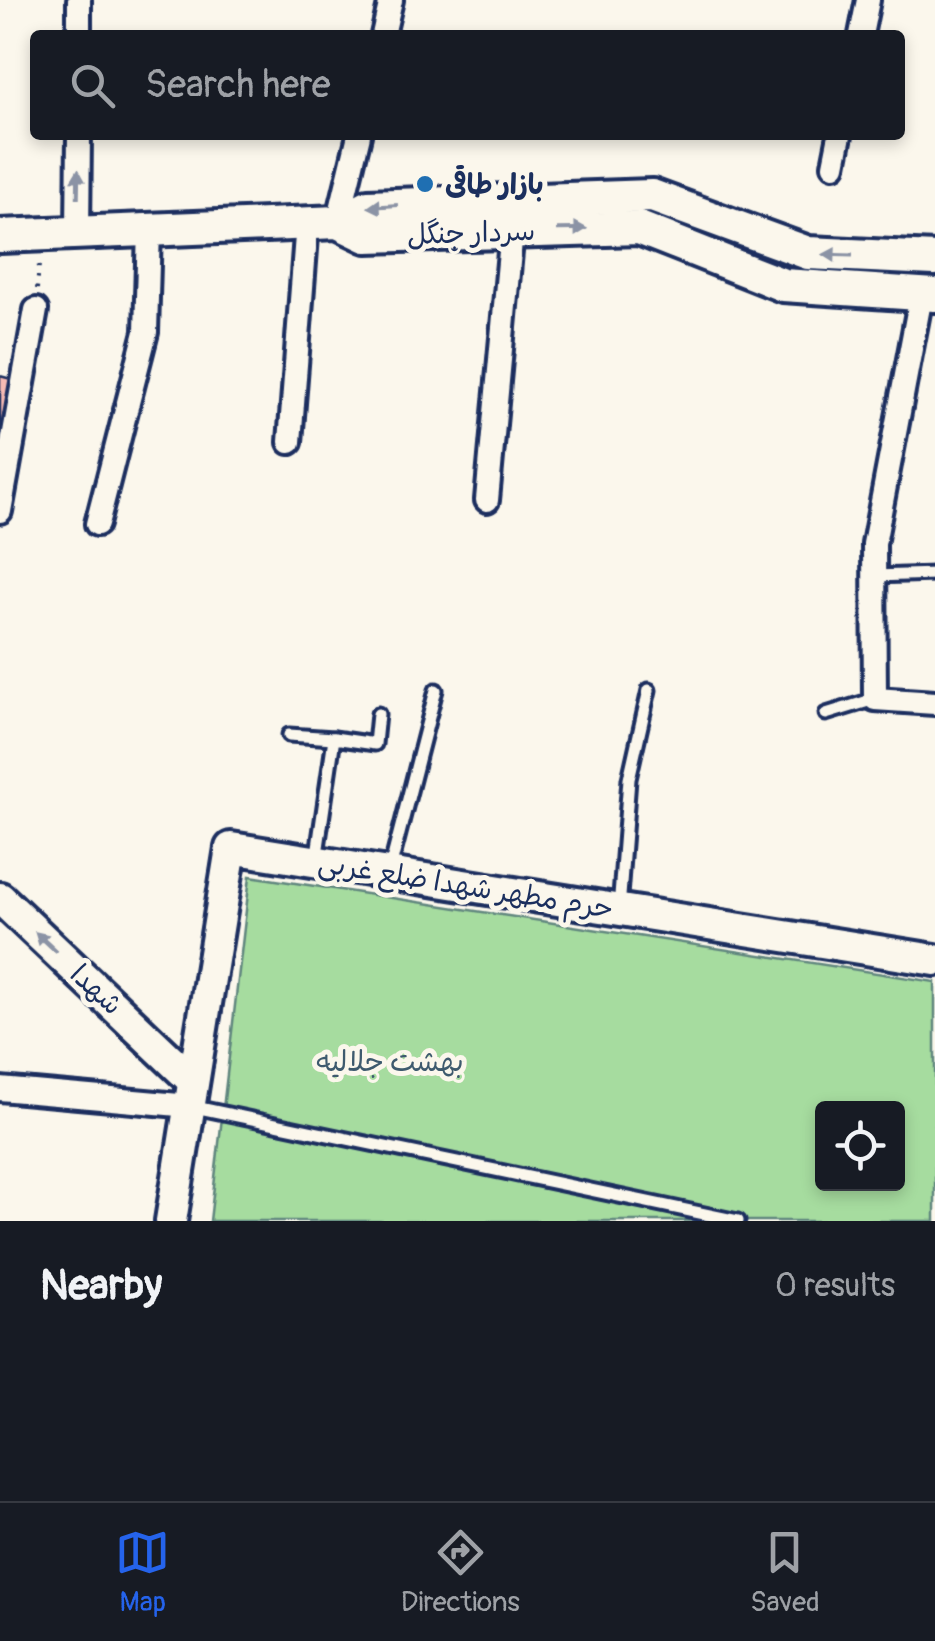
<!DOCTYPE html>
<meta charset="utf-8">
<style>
body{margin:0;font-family:Pangolin,"Playpen Sans Arabic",sans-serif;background:#20242c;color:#f1f3f6}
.controls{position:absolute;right:30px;bottom:30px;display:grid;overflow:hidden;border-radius:10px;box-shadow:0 5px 15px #0003}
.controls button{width:90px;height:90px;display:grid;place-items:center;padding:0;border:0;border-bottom:2px solid #363941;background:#171b24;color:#f1f3f6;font:50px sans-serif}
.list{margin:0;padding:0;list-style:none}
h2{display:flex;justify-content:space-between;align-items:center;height:130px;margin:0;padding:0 40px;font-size:42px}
h2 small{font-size:32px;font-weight:400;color:#9ea1a6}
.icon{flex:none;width:55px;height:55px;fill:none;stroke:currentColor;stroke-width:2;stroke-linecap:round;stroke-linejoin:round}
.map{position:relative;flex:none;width:935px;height:1221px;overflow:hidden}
.search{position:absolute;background:#171b24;box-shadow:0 5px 15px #0003;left:30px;right:30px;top:30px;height:110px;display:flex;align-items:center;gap:25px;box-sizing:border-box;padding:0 35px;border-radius:10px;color:#9ea1a6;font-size:38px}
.sheet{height:280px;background:#171b24}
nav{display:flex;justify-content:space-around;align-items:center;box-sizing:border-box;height:140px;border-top:2px solid #363941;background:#171b24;font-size:28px;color:#9ea1a6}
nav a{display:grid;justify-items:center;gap:5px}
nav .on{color:#2563eb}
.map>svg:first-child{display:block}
</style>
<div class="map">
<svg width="935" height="1221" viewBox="0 0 935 1221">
<rect width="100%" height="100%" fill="#fbf7ec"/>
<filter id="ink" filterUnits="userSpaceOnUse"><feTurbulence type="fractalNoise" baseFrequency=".01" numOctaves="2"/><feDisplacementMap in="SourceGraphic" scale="20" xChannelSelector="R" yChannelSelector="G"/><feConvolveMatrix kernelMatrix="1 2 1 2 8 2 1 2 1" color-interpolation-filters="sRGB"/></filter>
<g filter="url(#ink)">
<path fill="#a6dc9f" stroke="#60867e" stroke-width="2.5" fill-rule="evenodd" d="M250,876L935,982V1221H210ZM822,1108H898V1184H822Z"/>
<path fill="#f6bab3" stroke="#1b2f5e" stroke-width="2.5" d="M0,376L15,380L0,453Z"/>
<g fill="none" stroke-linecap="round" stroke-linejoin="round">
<g stroke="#1b2f5e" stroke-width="19">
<g id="service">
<path d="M875,576L935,574"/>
<path d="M826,714L875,699"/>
<path d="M289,735L334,738"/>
<path d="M316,861L334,738L375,744L378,714"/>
<path d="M389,873L436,690"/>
<path d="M619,909L629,779L649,690"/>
<path d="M190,1106L738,1221"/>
</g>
</g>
<g stroke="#1b2f5e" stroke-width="30">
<g id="minor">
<path d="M79,35V0"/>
<path d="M383,35L391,0"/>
<path d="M861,35L868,0"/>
<path d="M834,165L840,135"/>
<path d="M338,222L359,135"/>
<path d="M78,232L79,135"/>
<path d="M921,296L874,544L875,699L935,703"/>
<path d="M290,442L307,223"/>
<path d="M487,500L512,230"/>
<path d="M0,511L36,310"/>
<path d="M97,524L146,332L149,229"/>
<path d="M0,1089L190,1106"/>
</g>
</g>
<g stroke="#1b2f5e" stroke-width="38">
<g id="tertiary">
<path d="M0,898L193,1081"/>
<path d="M171,1221L231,848L935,960"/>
</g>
</g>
<g stroke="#1b2f5e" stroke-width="40">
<g id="secondary">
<path d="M338,222L368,206L652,196L808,253L935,259"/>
<path d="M0,236L338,222L367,236L639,228L783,285L935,295"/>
</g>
</g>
<path stroke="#1b2f5e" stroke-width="4" stroke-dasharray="2.5 8" stroke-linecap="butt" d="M37,289L39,264"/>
<use href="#service" stroke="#fbf7ec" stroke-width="11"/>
<use href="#minor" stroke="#fbf7ec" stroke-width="22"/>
<use href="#tertiary" stroke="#fbf7ec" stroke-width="30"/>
<use href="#secondary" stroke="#fbf7ec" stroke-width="32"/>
</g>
<defs><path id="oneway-solid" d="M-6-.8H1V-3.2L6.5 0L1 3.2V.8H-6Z" transform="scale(2.5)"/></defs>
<g fill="#8b93a5">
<use href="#oneway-solid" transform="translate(78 184) rotate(-89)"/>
<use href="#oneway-solid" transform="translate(383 206) rotate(176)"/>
<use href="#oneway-solid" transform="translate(572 229) rotate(-1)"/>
<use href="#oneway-solid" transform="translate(838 255) rotate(-178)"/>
<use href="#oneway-solid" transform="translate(46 942) rotate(-137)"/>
</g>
</g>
<circle fill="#1f6fb2" stroke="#fbf7ec" stroke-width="4" cx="425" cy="184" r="10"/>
<g text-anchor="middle" stroke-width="10" stroke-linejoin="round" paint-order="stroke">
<g font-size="28" font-weight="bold" fill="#1b2f5e" stroke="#fbf7ec" text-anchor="start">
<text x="445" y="194">بازار طاقی</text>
</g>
<g font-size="28" fill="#1b2f5e" stroke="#fbf7ec">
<text transform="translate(471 232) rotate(-2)" y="10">سردار جنگل</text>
<text transform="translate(466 885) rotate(9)" y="10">حرم مطهر شهدا ضلع غربی</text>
<text transform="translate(97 989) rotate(43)" y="10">شهدا</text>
</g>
<g font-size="28" fill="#3e5a6e" stroke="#fbf7ec">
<text x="390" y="1071">بهشت جلالیه</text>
</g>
</g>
</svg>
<div class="controls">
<button><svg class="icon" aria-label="locate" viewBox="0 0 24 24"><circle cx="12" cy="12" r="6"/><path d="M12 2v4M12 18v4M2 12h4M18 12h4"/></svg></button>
</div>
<div class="search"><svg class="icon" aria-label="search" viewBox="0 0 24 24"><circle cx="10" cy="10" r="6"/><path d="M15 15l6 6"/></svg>Search here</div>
</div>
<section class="sheet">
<h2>Nearby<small>0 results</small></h2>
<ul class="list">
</ul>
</section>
<nav>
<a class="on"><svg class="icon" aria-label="map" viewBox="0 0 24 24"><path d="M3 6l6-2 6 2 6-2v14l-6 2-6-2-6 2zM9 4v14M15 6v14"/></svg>Map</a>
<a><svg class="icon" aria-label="directions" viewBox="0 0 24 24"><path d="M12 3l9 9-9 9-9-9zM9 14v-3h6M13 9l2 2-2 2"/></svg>Directions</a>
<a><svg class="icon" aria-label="saved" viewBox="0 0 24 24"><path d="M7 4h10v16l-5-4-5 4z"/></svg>Saved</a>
</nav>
